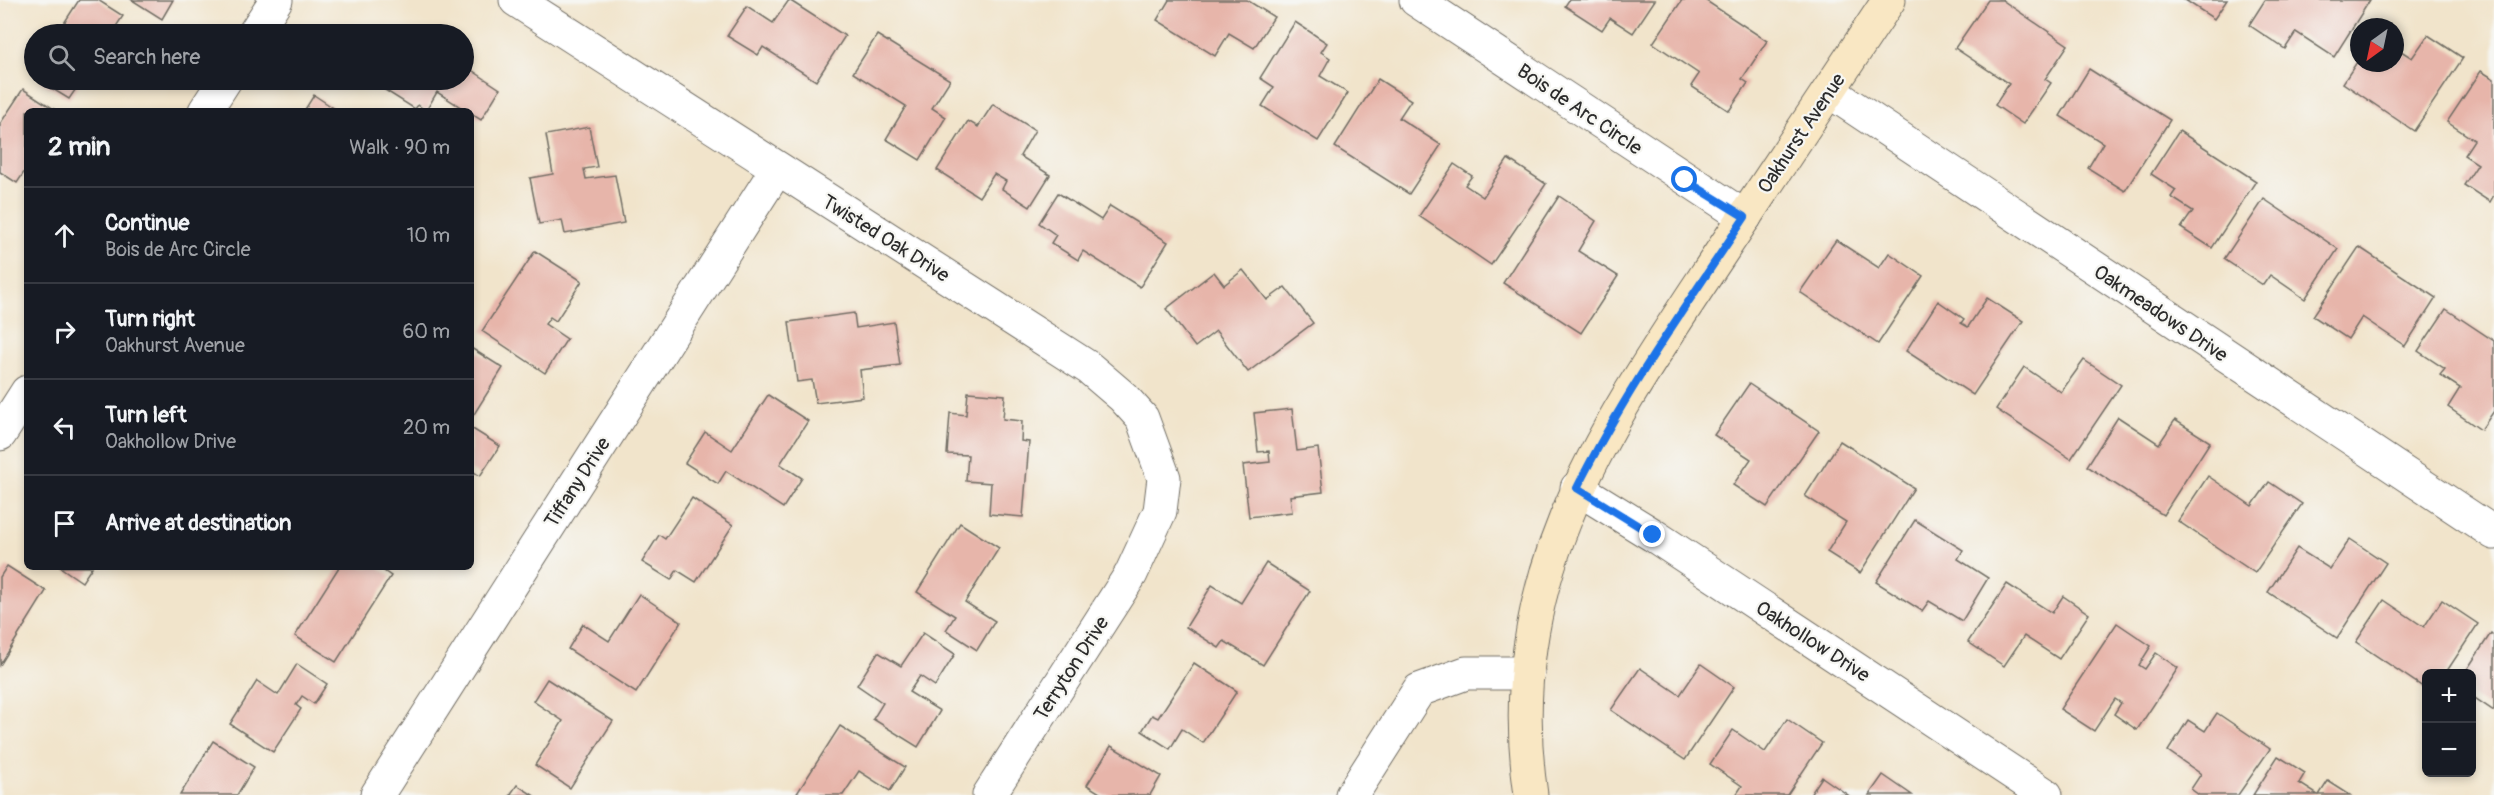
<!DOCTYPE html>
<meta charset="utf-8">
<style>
body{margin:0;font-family:Pangolin,sans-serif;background:#242831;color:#f1f3f6}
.controls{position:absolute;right:18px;bottom:18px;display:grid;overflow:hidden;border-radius:9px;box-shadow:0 3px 9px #0003}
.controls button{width:54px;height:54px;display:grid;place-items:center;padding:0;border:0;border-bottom:2px solid #363941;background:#171b24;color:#f1f3f6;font:30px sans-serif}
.compass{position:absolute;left:2350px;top:18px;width:54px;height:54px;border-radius:50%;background:#171b24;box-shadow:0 3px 9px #0003;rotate:213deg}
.stop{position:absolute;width:18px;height:18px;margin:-14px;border:4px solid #1a73e8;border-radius:50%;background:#fff}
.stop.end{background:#1a73e8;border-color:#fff;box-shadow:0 2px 6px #0008}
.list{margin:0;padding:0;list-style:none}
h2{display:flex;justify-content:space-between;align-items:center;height:78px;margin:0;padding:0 24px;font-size:26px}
h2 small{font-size:20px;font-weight:400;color:#9ea1a6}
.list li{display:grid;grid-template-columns:39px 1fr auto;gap:18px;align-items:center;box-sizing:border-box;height:96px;padding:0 24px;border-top:2px solid #363941}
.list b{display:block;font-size:22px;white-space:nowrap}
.list p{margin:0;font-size:20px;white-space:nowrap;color:#9ea1a6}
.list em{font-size:20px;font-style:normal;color:#9ea1a6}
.icon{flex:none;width:33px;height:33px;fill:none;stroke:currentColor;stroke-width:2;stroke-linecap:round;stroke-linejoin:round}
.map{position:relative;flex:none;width:2494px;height:795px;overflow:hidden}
.search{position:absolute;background:#171b24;box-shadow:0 3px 9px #0003;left:24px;top:24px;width:450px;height:66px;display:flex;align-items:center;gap:15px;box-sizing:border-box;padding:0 21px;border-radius:33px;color:#9ea1a6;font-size:22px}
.panel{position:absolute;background:#171b24;box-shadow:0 3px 9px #0003;left:24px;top:108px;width:450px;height:462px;border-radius:9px}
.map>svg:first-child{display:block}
</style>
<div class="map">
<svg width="2494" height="795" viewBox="0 0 2494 795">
<rect width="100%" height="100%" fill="#f6f6f2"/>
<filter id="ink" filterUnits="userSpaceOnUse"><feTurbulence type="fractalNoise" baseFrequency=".0167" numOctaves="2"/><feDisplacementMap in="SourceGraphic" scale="12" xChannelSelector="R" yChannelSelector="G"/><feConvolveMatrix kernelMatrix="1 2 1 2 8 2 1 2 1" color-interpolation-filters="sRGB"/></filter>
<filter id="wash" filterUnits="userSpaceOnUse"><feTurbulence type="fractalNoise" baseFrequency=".008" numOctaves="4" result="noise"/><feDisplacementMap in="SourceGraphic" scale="24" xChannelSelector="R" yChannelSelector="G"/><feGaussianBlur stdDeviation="1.35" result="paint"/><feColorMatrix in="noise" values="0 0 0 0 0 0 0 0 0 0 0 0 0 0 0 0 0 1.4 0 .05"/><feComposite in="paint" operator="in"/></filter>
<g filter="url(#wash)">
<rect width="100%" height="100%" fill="#f1e4cb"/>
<g id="blocks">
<g fill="#e7b5aa">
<path d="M79,0H98L123,16L111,34H57Z"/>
<path d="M132,0H173L162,19Z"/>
<path d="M789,0L845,36L816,81L763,47L758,55L727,36L747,6L773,23Z"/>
<path d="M1169,0H1247L1274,17L1254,48L1229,33L1215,56L1157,20Z"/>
<path d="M1569,0H1655L1633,33L1610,18L1602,30L1565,6Z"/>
<path d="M1682,0H1705L1767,41L1742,79L1748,83L1729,111L1691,86L1699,74L1653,43Z"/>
<path d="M1988,0H2002L2068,45L2045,79L2051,83L2023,124L1995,105L2009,84L1955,48Z"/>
<path d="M2185,0H2227L2214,19Z"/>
<path d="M2265,0H2370L2334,57L2296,32L2285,49L2249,25Z"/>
<path d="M1295,22L1327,43L1321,52L1330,58L1320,76L1348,93L1318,141L1262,106L1274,87L1260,78Z"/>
<path d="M877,35L950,80L932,108L946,117L920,160L886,139L906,106L853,73Z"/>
<path d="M2428,35L2463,58L2414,131L2343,83L2359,59V63H2395L2398,49L2412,58Z"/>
<path d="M464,65L500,89L481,120L437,92L426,111L418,105L415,109L369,80H464Z"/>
<path d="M2089,69L2170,120L2125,191L2088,168L2103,143L2060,116Z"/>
<path d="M2481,71L2494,79V195L2490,202L2464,185L2478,164L2464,155L2474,140L2447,122Z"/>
<path d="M1378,79L1411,100L1399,118L1441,145L1409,194L1335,147Z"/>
<path d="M38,80H82L69,99Z"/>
<path d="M23,89L57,111H27V168L17,183L0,172V124Z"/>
<path d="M314,95L338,111H304Z"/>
<path d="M993,104L1035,130L1020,156L1050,175L1030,207L1002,189L1006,181L994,174L979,197L937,170L968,121L978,127Z"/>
<path d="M589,127L597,167L584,169L586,179L615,175L624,223L565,234L562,220L539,224L530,178L553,174L546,135Z"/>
<path d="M2179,131L2256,181L2212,248L2181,228L2193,211L2171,197L2176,190L2151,174Z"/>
<path d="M1508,159L1546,184L1491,265L1419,216L1454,164L1472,176L1465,185L1483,197Z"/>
<path d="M1058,193L1101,220L1110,206L1168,242L1140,287L1083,251L1078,260L1051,243L1056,235L1039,223Z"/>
<path d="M1559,196L1596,221L1578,251L1618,276L1581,333L1503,283Z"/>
<path d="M2264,199L2338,249L2305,299L2270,275L2263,285L2224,259Z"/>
<path d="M1836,240L1879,268L1889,253L1923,276L1878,344L1800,292Z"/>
<path d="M2359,247L2436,298L2405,346L2362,317L2348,339L2313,316Z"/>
<path d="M535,251L582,281L556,321L550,317L545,324L567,339L545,373L482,331Z"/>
<path d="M1243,270L1267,300L1285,287L1313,323L1248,372L1216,331L1195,347L1166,309L1214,272L1224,285Z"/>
<path d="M1987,298L2023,321L1973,395L1906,351L1938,301L1964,319L1961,323L1968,327Z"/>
<path d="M2446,309L2494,341V411L2481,430L2448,407L2460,388L2440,375L2445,369L2418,351Z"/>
<path d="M854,313L856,328L894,322L900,365L860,370L863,397L816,403L812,380L797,382L789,322Z"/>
<path d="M471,348L503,368L471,419Z"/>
<path d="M2084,360L2121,385L2071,459L1996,409L2024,367L2061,392Z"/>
<path d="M1749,384L1819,431L1767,507L1733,485L1751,459L1714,435Z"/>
<path d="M968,392L1005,395L1003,419L1022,421L1021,441L1029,442L1023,517L989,514L991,483L966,481L968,455L947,454L950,413L966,415Z"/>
<path d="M768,395L808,421L780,464L802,478L783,508L726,471L718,484L685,463L705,432L732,450Z"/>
<path d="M1292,409L1297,451L1318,448L1323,492L1290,496L1292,512L1249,517L1243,465L1270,462L1269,451L1258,452L1254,413Z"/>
<path d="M2118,417L2159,444L2175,420L2210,442L2163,515L2087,466Z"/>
<path d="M471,428L500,446L480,476L471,470Z"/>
<path d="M1840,441L1914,488L1860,573L1827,552L1846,522L1805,496Z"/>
<path d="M2208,476L2252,506L2269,482L2302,504L2255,573L2178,521Z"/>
<path d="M692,498L733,525L696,582L677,570L671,580L642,562L659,535L665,539Z"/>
<path d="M1915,520L1963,550L1958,559L1988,578L1962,621L1929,601L1922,611L1876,582Z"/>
<path d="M960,523L999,548L965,602L995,621L977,650L946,630L955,616L917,592Z"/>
<path d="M2350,539L2386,563L2337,638L2268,592L2297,548L2330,569Z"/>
<path d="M1266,563L1310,591L1263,665L1224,641L1219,648L1186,627L1212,585L1241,603Z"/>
<path d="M7,566L46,591L0,665V577Z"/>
<path d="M60,567H92L82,582Z"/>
<path d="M339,567H378L391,576L336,662L295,636Z"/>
<path d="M2007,584L2052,613L2063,596L2089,614L2059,659L2024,636L2004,666L1968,642Z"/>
<path d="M639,594L681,622L636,693L568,649L583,624L609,641Z"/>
<path d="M2384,600L2424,627L2442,600L2478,624L2445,674H2426V689L2356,642Z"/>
<path d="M2117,623L2151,646L2139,665L2145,669L2156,653L2178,668L2137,730L2114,714L2121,703L2115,699L2094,731L2060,709Z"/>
<path d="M923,633L955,654L935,686L920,676L909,692L940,711L918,747L873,719L883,703L857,685L878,652L901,666Z"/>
<path d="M2491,633L2494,636V711L2472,696V674H2464Z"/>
<path d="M1194,663L1237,691L1203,743L1182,729L1170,749L1142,731L1152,715L1158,718Z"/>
<path d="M297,664L327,684L314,704L302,696L296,705L301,709L273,752L230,724L257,681L278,695Z"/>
<path d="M1701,664L1734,687L1685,760L1611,710L1640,668L1680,695Z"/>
<path d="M547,679L613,721L570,788L535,765L563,721L533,701Z"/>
<path d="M2217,713L2270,749L2238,795H2199L2191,789L2201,774L2168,751L2188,720L2205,731Z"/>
<path d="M1787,719L1822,743L1787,795H1736L1742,786L1710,764L1733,730L1765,752Z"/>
<path d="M840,726L905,767L890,791L859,771L843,795H796Z"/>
<path d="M213,741L254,767L237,795H180Z"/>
<path d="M1111,746L1161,776L1150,795H1103L1087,785Z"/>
<path d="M2278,756L2305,773L2299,783L2318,795H2253Z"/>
<path d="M1883,775L1912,795H1869Z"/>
<path d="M1822,777L1848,795H1810Z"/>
<path d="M2328,781L2350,795H2319Z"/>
<path d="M517,785L533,795H510Z"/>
</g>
</g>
</g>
<g filter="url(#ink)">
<use href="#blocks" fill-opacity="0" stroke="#706c63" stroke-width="1.5"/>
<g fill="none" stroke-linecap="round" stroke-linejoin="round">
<g stroke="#706c63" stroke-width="35">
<g id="street">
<path d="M516,0L1089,368L1123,397L1142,418L1164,478L1160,511L1131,574L989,795"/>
<path d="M1416,0L1745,217"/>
<path d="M254,34L276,0"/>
<path d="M1829,91L2494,533"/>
<path d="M205,111L225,80"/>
<path d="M0,434L27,392"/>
<path d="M1577,488L1653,535L2046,795"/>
<path d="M377,795L777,169"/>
<path d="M1352,795L1419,690L1466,673H1528"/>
</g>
</g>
<g stroke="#706c63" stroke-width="35">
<path id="secondary" d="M1531,795C1499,577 1604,429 1718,257C1775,171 1832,86 1889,0"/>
</g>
<use href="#street" stroke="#fff" stroke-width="33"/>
<use href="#secondary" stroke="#f9e7c3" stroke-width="33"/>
</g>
</g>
<g fill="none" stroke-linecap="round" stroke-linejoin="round" filter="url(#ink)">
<path stroke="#1a73e8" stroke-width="8" d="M1653,535L1577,488C1624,393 1686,306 1745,217L1685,180"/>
</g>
<g text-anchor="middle" stroke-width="4.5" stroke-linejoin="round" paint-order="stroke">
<g font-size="20" fill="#2b2b2b" stroke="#f6f6f2">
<text transform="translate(1580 109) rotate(34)" y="7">Bois de Arc Circle</text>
<text transform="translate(1801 133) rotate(-56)" y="7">Oakhurst Avenue</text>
<text transform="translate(886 238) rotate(32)" y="7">Twisted Oak Drive</text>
<text transform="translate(2161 313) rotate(34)" y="7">Oakmeadows Drive</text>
<text transform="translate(577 482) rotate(-57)" y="7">Tiffany Drive</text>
<text transform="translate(1813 641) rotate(33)" y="7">Oakhollow Drive</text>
<text transform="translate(1071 668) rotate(-57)" y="7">Terryton Drive</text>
</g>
</g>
</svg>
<div class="controls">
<button>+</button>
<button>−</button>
</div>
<svg class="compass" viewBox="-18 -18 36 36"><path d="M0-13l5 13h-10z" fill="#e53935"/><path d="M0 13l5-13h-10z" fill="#9ea1a6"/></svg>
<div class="stop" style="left:1685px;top:180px"></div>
<div class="stop end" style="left:1653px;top:535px"></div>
<div class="search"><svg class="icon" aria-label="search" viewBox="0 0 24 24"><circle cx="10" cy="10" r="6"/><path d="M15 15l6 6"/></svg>Search here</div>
<section class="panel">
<h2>2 min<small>Walk · 90 m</small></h2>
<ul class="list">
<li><svg class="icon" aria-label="ahead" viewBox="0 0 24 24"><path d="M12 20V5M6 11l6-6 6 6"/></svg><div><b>Continue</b><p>Bois de Arc Circle</p></div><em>10 m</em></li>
<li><svg class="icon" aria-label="right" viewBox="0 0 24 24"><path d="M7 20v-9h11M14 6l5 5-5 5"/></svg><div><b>Turn right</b><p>Oakhurst Avenue</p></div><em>60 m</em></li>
<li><svg class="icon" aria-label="left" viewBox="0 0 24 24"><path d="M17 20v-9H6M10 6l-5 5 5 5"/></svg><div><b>Turn left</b><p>Oakhollow Drive</p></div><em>20 m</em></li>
<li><svg class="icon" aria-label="arrive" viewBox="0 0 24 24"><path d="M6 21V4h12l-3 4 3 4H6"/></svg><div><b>Arrive at destination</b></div></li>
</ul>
</section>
</div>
